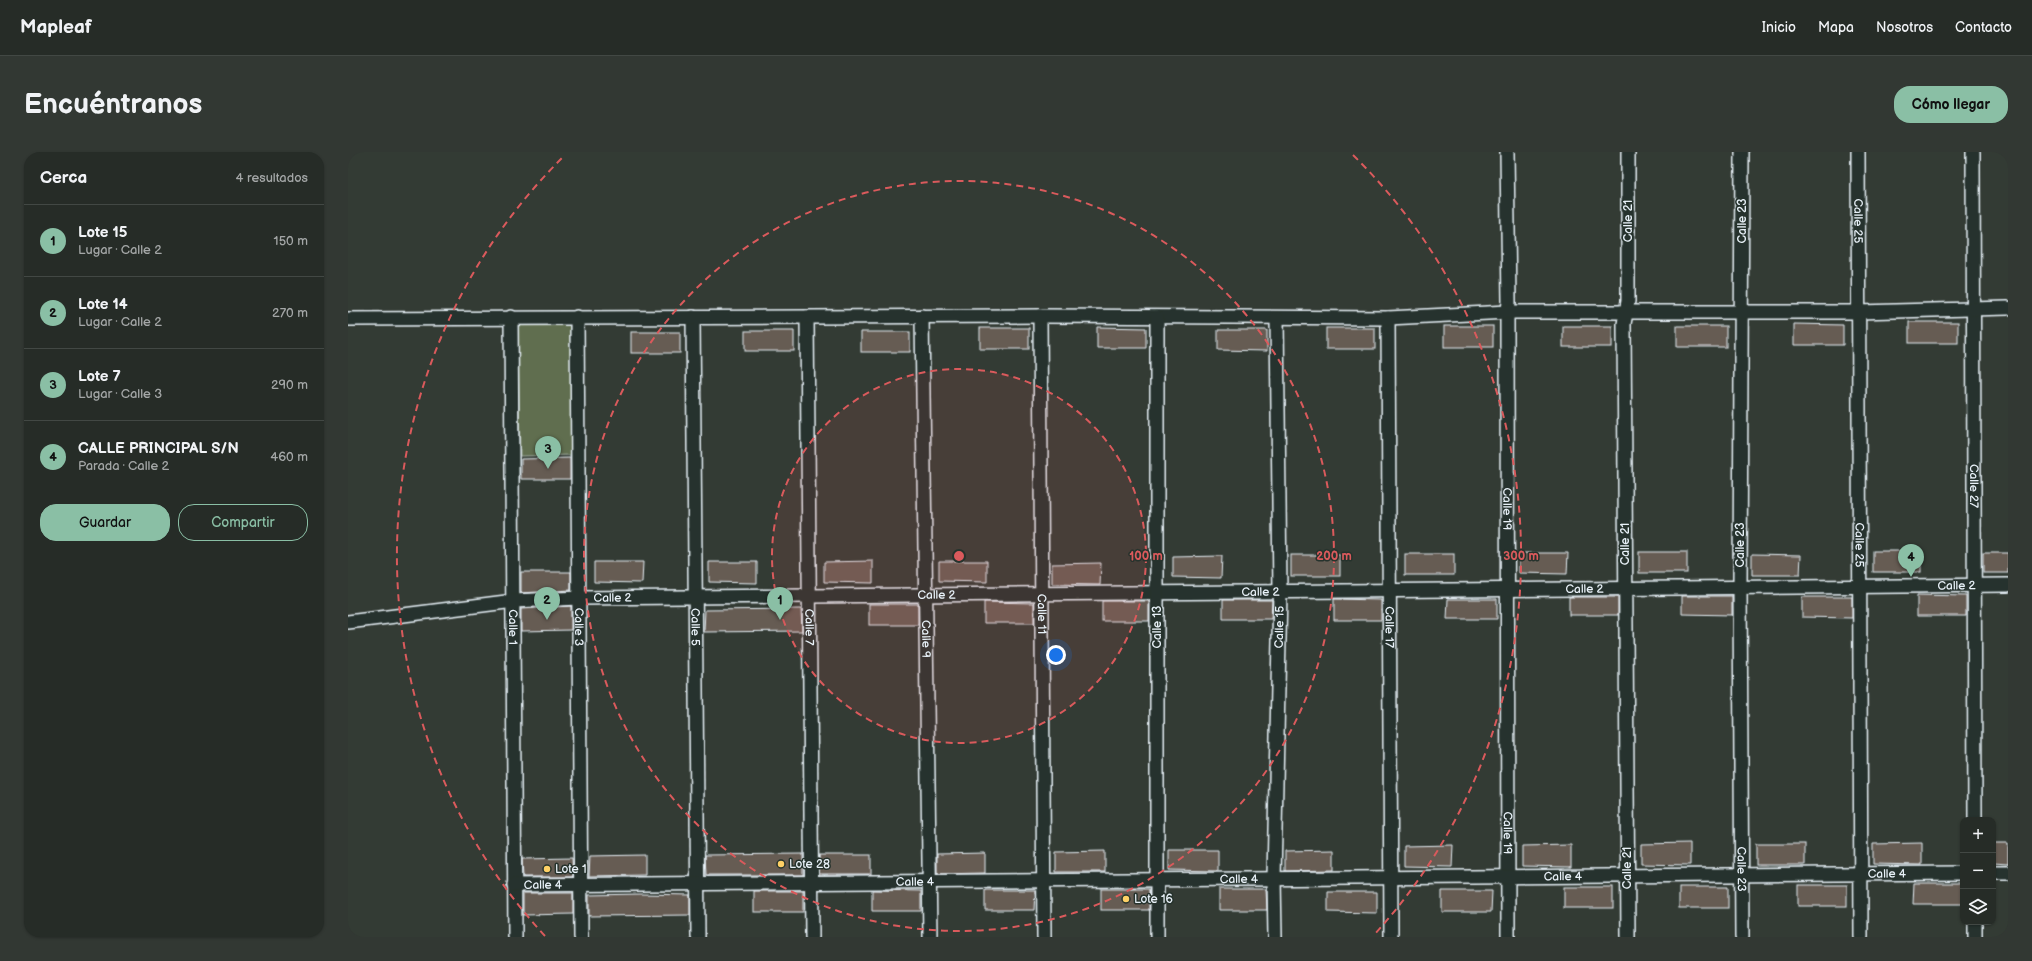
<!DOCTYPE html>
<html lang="es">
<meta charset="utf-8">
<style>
body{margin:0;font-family:"Balsamiq Sans",sans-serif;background:#323833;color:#f1f3f6}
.controls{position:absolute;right:12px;bottom:12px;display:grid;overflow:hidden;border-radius:8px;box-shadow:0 1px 3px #0004}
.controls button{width:36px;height:36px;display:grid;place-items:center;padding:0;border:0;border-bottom:1px solid #424844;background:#262c27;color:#f1f3f6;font:20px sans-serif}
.you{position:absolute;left:708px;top:503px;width:14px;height:14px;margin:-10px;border:3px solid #fff;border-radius:50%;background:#1a73e8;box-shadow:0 0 0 6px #1a73e833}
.badge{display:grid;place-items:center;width:26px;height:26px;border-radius:50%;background:#8abfa5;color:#111;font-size:13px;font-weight:700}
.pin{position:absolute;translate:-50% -33px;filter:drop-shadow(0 1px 2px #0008)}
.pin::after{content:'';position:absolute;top:21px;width:14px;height:12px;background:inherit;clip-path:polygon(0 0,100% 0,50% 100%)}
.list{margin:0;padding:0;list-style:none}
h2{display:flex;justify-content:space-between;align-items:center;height:52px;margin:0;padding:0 16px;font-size:17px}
h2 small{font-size:13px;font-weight:400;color:#a4a7a7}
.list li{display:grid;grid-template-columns:26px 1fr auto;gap:12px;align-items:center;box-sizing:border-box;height:72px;padding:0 16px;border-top:1px solid #424844}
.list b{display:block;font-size:15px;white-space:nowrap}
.list p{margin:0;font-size:13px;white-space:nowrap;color:#a4a7a7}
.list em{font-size:13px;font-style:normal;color:#a4a7a7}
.actions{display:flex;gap:8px;padding:12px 16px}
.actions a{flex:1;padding:9px 0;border:1px solid #8abfa5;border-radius:16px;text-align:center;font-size:14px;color:#8abfa5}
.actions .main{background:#8abfa5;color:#111}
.icon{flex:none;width:22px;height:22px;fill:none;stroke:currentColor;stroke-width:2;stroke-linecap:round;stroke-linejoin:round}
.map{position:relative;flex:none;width:1660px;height:785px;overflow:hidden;border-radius:16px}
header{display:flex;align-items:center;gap:24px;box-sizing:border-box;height:56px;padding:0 20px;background:#262c27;border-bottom:1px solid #424844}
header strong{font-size:19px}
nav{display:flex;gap:22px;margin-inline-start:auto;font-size:14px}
.intro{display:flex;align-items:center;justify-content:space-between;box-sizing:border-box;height:96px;padding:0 24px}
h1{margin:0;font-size:28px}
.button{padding:10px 18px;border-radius:16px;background:#8abfa5;color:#111;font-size:14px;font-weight:700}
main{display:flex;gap:24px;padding:0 24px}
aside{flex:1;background:#262c27;border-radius:16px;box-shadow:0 1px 3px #0004}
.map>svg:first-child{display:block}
</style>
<header>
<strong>Mapleaf</strong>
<nav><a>Inicio</a><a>Mapa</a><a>Nosotros</a><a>Contacto</a></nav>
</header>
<div class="intro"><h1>Encuéntranos</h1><a class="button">Cómo llegar</a></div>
<main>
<aside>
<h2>Cerca<small>4 resultados</small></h2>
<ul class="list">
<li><span class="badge">1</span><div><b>Lote 15</b><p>Lugar · Calle 2</p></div><em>150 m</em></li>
<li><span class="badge">2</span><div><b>Lote 14</b><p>Lugar · Calle 2</p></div><em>270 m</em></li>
<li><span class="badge">3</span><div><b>Lote 7</b><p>Lugar · Calle 3</p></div><em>290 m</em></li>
<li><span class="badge">4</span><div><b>CALLE PRINCIPAL S/N</b><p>Parada · Calle 2</p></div><em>460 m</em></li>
</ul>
<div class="actions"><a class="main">Guardar</a><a>Compartir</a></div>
</aside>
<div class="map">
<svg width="1660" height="785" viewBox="0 0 1660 785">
<rect width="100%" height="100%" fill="#333b34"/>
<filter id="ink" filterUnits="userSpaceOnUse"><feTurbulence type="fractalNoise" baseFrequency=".025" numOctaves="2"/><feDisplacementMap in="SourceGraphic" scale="8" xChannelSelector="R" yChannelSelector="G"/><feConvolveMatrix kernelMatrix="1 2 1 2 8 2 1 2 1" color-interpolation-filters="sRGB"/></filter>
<g filter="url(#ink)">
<path fill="#616e4f" stroke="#a4b0a4" d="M225,172L226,303L172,304L170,173Z"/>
<g fill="#665b52" stroke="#e8f1f8">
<rect x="1561" y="170" width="49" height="21"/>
<path d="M1446,172L1495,173V193H1446Z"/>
<rect x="1096" y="174" width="49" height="21"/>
<rect x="1215" y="174" width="49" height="21"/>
<rect x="1329" y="174" width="49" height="21"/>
<path d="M749,175L798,176V196H749Z"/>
<rect x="632" y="176" width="49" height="21"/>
<rect x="978" y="176" width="49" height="21"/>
<path d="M870,178H919V199L870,198Z"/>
<rect x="397" y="179" width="49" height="20"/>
<rect x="283" y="180" width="49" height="21"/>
<rect x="513" y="180" width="49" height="20"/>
<path d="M222,306V327H173V307Z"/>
<rect x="1525" y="399" width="48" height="21"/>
<rect x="1291" y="400" width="48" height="21"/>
<path d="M1171,401H1220L1219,422L1171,421Z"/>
<rect x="1635" y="401" width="25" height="20"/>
<rect x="1057" y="402" width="49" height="21"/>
<path d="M1404,402L1453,403L1452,423H1404Z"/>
<rect x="943" y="403" width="49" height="21"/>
<path d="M874,404L873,426L825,425V405Z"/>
<path d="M525,409V431L476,430V410Z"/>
<path d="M591,409H639V430L591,429Z"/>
<path d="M246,410H295L294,431L246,430Z"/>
<path d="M361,410H409V431L361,430Z"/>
<path d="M753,411L752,433L704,432V412Z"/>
<path d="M173,420H223V438L173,441Z"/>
<path d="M1569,443L1618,444V464H1569Z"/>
<path d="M1334,444H1384V463L1334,462Z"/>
<rect x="1221" y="445" width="49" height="18"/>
<path d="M1454,445H1504V466L1454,465Z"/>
<path d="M986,447L1033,448V468H986Z"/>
<path d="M1100,447H1149V467H1099Z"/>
<path d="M875,448H924L923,467H875Z"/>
<rect x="754" y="449" width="47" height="20"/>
<path d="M636,450L686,451V471H636Z"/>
<rect x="521" y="452" width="49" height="21"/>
<path d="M223,454V478L173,479V457Z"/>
<path d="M453,457L454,479L356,480L357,458Z"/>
<path d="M1342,691V713L1293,712V692Z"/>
<path d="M1574,691V713L1525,712V692Z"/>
<path d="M1645,691H1660V712L1645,711Z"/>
<rect x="1408" y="692" width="49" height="21"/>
<path d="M1105,693L1104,715L1056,714V694Z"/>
<path d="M1223,693V715L1174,714V694Z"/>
<path d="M821,698H870V719L821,718Z"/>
<path d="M986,698V718L937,719V699Z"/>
<path d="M757,699V720H708V700Z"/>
<path d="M637,701V721L589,722V702Z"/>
<path d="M455,702V723H358L357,703Z"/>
<path d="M297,703V723L241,724L242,704Z"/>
<rect x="471" y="703" width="52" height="19"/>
<path d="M224,706L225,725H175L174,707Z"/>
<path d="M1566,731H1615V752H1565Z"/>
<rect x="1450" y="733" width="49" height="21"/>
<rect x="1216" y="735" width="49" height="21"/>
<rect x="1331" y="735" width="49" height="21"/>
<rect x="753" y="737" width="48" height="21"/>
<path d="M871,737H918L919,758H871Z"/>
<path d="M524,738L573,739V759H524Z"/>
<path d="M637,738H687L686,758H637Z"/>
<rect x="406" y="739" width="49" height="21"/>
<path d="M1094,739H1144L1143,760H1094Z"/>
<path d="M980,740H1029V761L980,760Z"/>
<path d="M175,741H225V762L175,763Z"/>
<path d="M293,742L342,743V763L241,764V743Z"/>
</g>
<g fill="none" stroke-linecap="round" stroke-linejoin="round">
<g stroke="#e8f1f8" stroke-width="16">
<g id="street">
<path id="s1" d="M1159,0L1161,150L1159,167L1160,785"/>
<path id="s2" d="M1394,0L1392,435L1394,785"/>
<path id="s3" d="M1510,0L1513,785"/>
<path id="s4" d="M1625,0L1627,668"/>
<path id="s5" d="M574,164L582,785"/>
<path id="s6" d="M692,164L696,785"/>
<path id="s7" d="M163,165L167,785"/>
<path id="s8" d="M229,165L233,785"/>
<path id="s9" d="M345,165L350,785"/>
<path id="s10" d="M459,165L464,785"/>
<path id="s11" d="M1040,166L1043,785"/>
<path d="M0,167L692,164L1040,166L1160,160H1510L1660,156"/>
<path id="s12" d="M0,470L166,449L231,446L1660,433"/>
<path d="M1645,721H1660"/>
<path id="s13" d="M166,733L1615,721"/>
<path d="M1627,770V785"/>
<path d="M809,785V165"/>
<path id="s14" d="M927,785L926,726L932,440L929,166"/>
<path d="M1280,785L1276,172L1280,149V0"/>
</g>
</g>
<use href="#street" stroke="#26332d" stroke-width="13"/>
</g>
</g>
<circle cx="611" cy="404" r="187" fill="#da5a5c" fill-opacity=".12"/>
<g fill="none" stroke="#da5a5c" stroke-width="2" stroke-dasharray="7 5">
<circle cx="611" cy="404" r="187"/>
<circle cx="611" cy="404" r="375"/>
<path d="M197 784A562 562 0 0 1 217 3M1005 3A562 562 0 0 1 1025 784"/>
</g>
<g fill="#ffd166" stroke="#26332d" stroke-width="1.5">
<circle cx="433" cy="712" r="4"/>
<circle cx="199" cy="717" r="4"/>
<circle cx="778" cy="747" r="4"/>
</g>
<g text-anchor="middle" stroke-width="3" stroke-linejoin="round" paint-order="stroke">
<g font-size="12" fill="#e8f1f8" stroke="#26332d">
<text transform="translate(1280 69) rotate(-90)" y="4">Calle 21</text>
<text transform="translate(1394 69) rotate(-90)" y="4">Calle 23</text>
<text dy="4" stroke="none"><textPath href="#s3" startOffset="69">Calle 25</textPath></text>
<text dy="4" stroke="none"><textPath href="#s4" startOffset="334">Calle 27</textPath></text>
<text dy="4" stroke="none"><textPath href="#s1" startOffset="357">Calle 19</textPath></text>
<text transform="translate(1277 392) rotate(-90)" y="4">Calle 21</text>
<text transform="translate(1392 393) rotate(-90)" y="4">Calle 23</text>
<text dy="4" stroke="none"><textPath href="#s3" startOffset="393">Calle 25</textPath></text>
<text dy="4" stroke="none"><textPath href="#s12" startOffset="1610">Calle 2</textPath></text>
<text dy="4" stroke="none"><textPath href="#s12" startOffset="1238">Calle 2</textPath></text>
<text dy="4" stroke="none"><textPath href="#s12" startOffset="914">Calle 2</textPath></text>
<text dy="4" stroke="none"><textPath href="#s12" startOffset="590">Calle 2</textPath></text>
<text dy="4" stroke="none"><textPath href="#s12" startOffset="266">Calle 2</textPath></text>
<text dy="4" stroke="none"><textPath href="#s6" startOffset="298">Calle 11</textPath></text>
<text dy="4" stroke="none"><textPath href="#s7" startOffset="310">Calle 1</textPath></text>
<text dy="4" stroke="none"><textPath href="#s8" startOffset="310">Calle 3</textPath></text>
<text dy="4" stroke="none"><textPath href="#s9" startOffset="310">Calle 5</textPath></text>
<text dy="4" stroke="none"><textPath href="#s10" startOffset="310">Calle 7</textPath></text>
<text transform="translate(809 475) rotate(-90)" y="4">Calle 13</text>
<text dy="4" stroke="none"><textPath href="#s14" startOffset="310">Calle 15</textPath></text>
<text dy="4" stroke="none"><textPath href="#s11" startOffset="309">Calle 17</textPath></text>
<text dy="4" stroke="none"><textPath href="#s5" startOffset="323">Calle 9</textPath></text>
<text dy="4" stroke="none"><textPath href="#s1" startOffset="681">Calle 19</textPath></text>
<text transform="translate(1279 716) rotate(-90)" y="4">Calle 21</text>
<text dy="4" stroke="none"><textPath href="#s2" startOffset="717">Calle 23</textPath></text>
<text dy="4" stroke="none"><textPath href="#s13" startOffset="1373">Calle 4</textPath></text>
<text dy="4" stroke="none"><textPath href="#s13" startOffset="1049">Calle 4</textPath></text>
<text dy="4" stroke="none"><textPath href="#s13" startOffset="725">Calle 4</textPath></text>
<text dy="4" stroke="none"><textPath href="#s13" startOffset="401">Calle 4</textPath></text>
<text dy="4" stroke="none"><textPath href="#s13" startOffset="29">Calle 4</textPath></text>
</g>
<g font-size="12" fill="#e8f1f8" stroke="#26332d" text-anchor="start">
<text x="441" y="716">Lote 28</text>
<text x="207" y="721">Lote 1</text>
<text x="786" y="751">Lote 16</text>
</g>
</g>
<circle cx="611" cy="404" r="6" fill="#da5a5c" stroke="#26332d" stroke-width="2"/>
<g font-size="12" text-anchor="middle" font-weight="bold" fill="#da5a5c" stroke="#26332d" stroke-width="3" stroke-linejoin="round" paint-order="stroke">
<text x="798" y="408">100 m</text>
<text x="986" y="408">200 m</text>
<text x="1173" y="408">300 m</text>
</g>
</svg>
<div class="controls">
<button>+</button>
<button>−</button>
<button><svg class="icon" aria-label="layers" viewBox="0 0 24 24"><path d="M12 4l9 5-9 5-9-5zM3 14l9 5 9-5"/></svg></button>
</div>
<div class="you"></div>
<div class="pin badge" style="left:432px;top:468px">1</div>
<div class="pin badge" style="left:199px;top:468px">2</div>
<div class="pin badge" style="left:200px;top:317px">3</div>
<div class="pin badge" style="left:1563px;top:425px">4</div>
</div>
</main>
